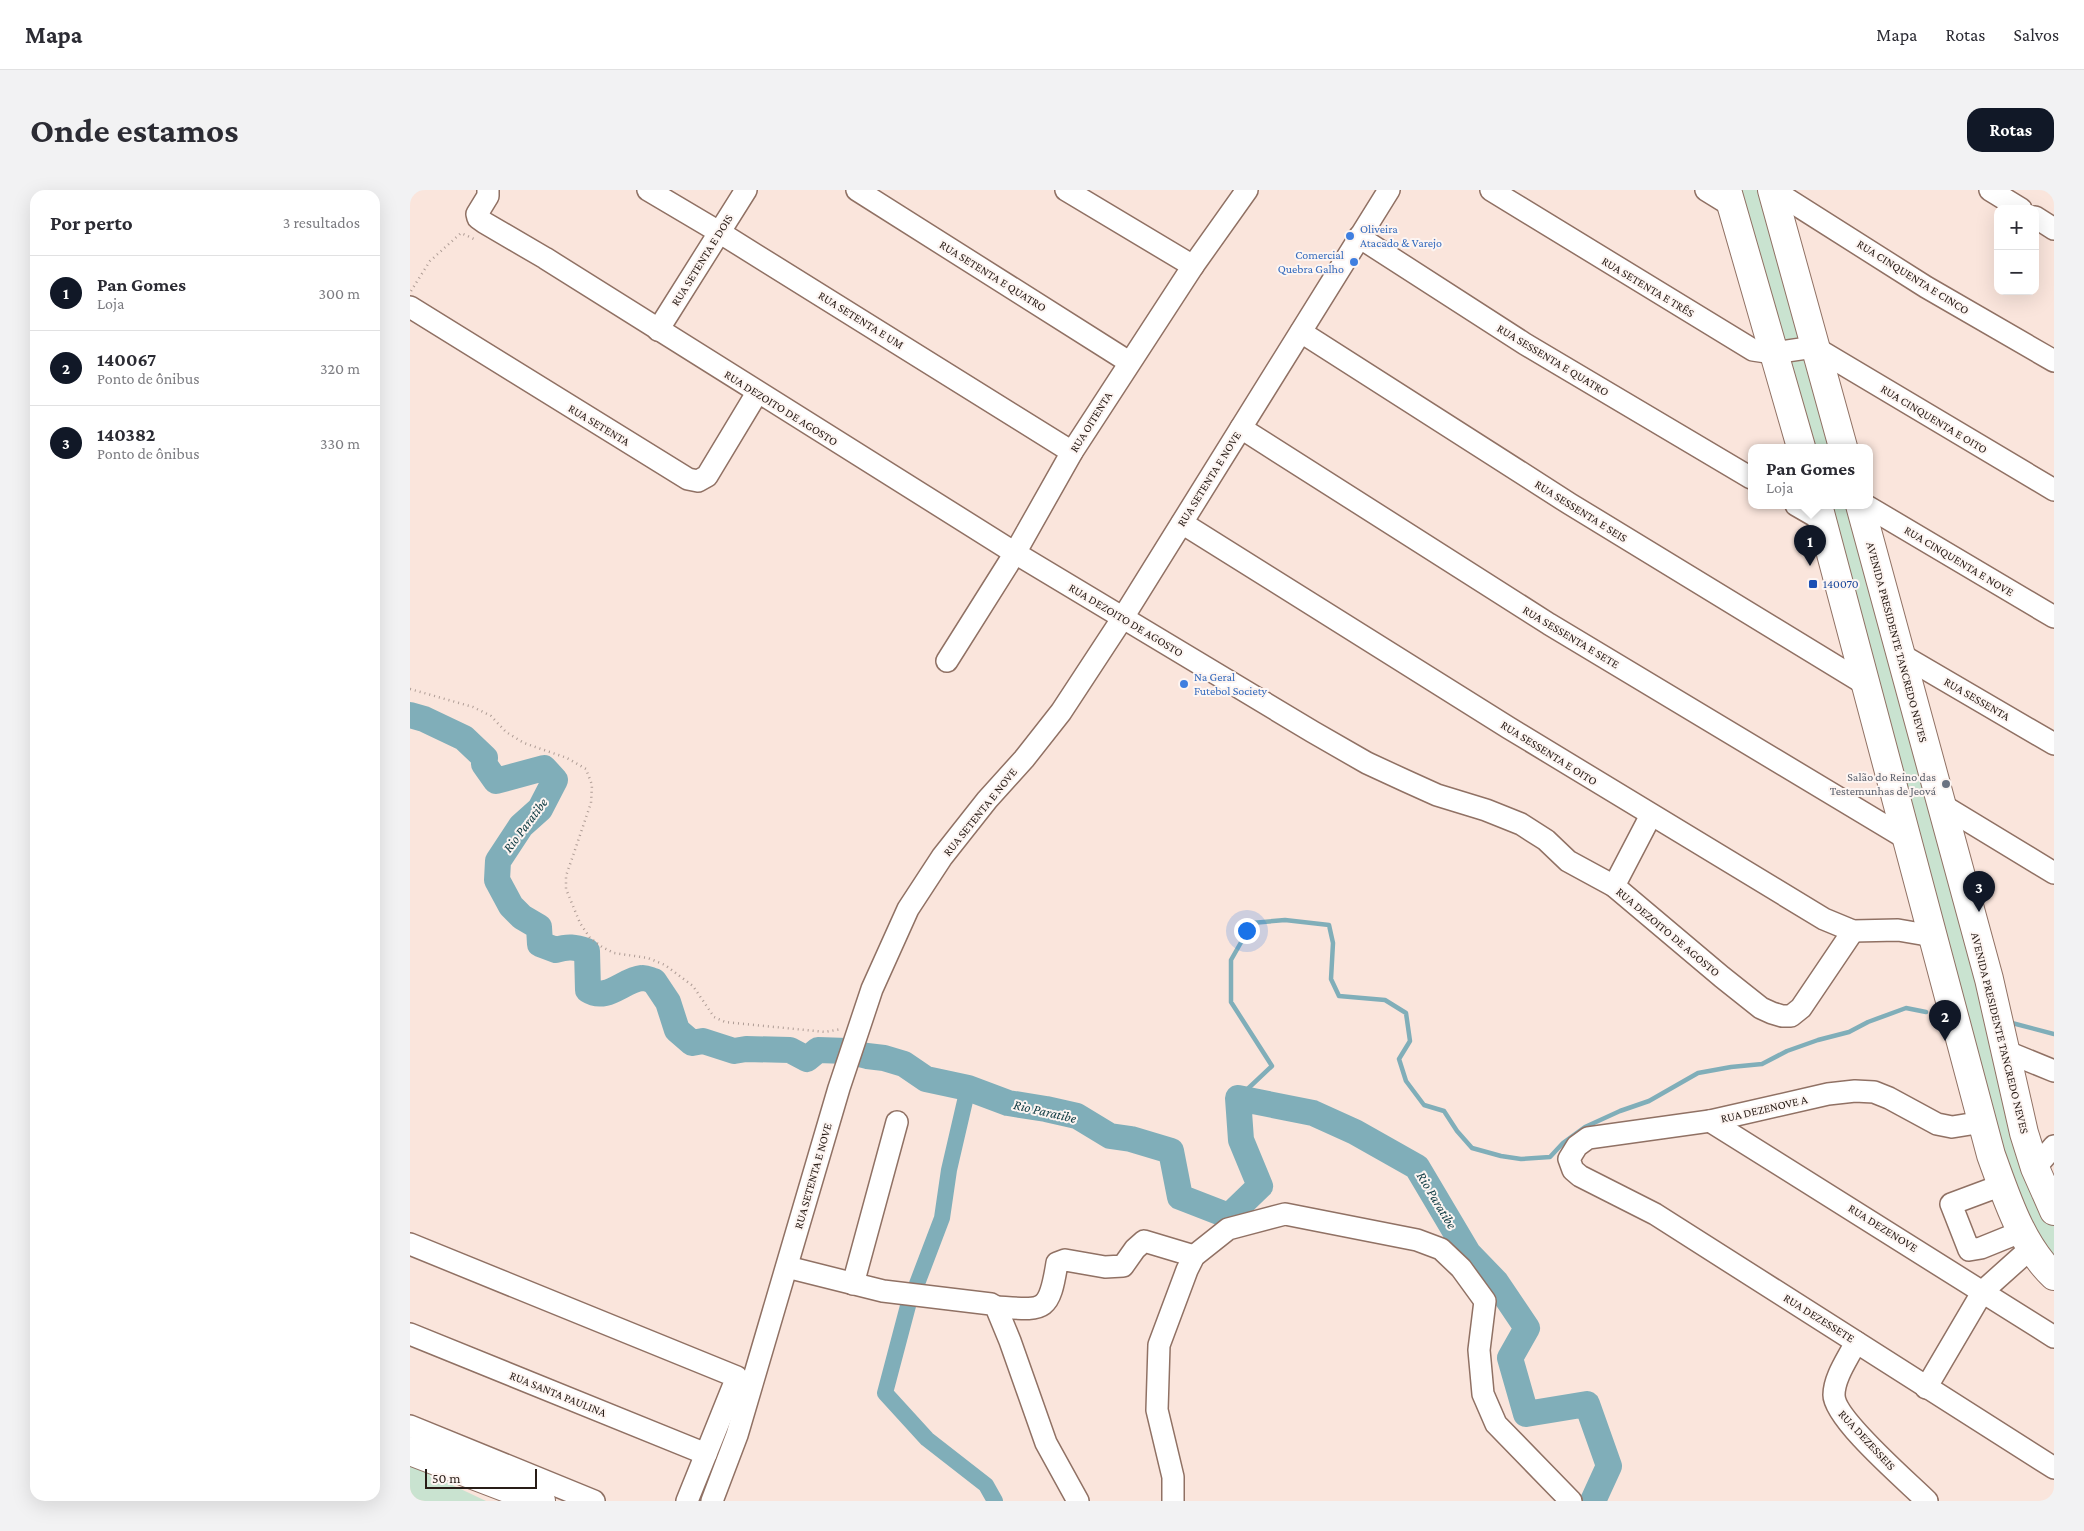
<!DOCTYPE html>
<html lang="pt">
<meta charset="utf-8">
<style>
body{margin:0;font-family:"Crimson Pro",serif;background:#f2f2f3;color:#2b2b33}
.controls{position:absolute;right:15px;top:15px;display:grid;overflow:hidden;border-radius:10px;box-shadow:0 5px 20px #0002}
.controls button{width:45px;height:45px;display:grid;place-items:center;padding:0;border:0;border-bottom:1px solid #e1e1e2;background:#fff;color:#2b2b33;font:25px sans-serif}
.scale{position:absolute;left:15px;bottom:12px;width:112px;box-sizing:border-box;padding-left:5px;border:2px solid #281c16;border-top:0;font-size:14px;line-height:18px;white-space:nowrap;color:#281c16;-webkit-text-stroke:4px #fdf5f2;paint-order:stroke}
.you{position:absolute;left:836px;top:740px;width:18px;height:18px;margin:-12px;border:4px solid #fff;border-radius:50%;background:#1a73e8;box-shadow:0 0 0 8px #1a73e833}
.badge{display:grid;place-items:center;width:32px;height:32px;border-radius:50%;background:#111827;color:#fff;font-size:16px;font-weight:700}
.pin{position:absolute;translate:-50% -41px;filter:drop-shadow(0 1px 2px #0008)}
.pin::after{content:'';position:absolute;top:26px;width:18px;height:15px;background:inherit;clip-path:polygon(0 0,100% 0,50% 100%)}
.popup{position:absolute;left:1338px;top:254px;width:125px;height:65px;box-sizing:border-box;display:grid;place-content:center;border-radius:10px;background:#fff;filter:drop-shadow(0 1px 4px #0005);font-size:16px;white-space:nowrap;color:#7c7c81}
.popup b{font-size:19px;color:#2b2b33}
.popup::after{content:'';position:absolute;left:50%;top:100%;margin-left:-10px;border:10px solid transparent;border-top-color:#fff}
.list{margin:0;padding:0;list-style:none}
h2{display:flex;justify-content:space-between;align-items:center;height:65px;margin:0;padding:0 20px;font-size:21px}
h2 small{font-size:16px;font-weight:400;color:#7c7c81}
.list li{display:grid;grid-template-columns:32px 1fr auto;gap:15px;align-items:center;box-sizing:border-box;height:75px;padding:0 20px;border-top:1px solid #e1e1e2}
.list b{display:block;font-size:19px;white-space:nowrap}
.list p{margin:0;font-size:16px;white-space:nowrap;color:#7c7c81}
.list em{font-size:16px;font-style:normal;color:#7c7c81}
.map{position:relative;flex:none;width:1644px;height:1311px;overflow:hidden;border-radius:15px}
header{display:flex;align-items:center;gap:30px;box-sizing:border-box;height:70px;padding:0 25px;background:#fff;border-bottom:1px solid #e1e1e2}
header strong{font-size:24px}
nav{display:flex;gap:28px;margin-inline-start:auto;font-size:18px}
.intro{display:flex;align-items:center;justify-content:space-between;box-sizing:border-box;height:120px;padding:0 30px}
h1{margin:0;font-size:35px}
.button{padding:12px 22px;border-radius:15px;background:#111827;color:#fff;font-size:18px;font-weight:700}
main{display:flex;gap:30px;padding:0 30px}
aside{flex:1;background:#fff;border-radius:15px;box-shadow:0 5px 20px #0002}
.map>svg:first-child{display:block}
</style>
<header>
<strong>Mapa</strong>
<nav><a>Mapa</a><a>Rotas</a><a>Salvos</a></nav>
</header>
<div class="intro"><h1>Onde estamos</h1><a class="button">Rotas</a></div>
<main>
<aside>
<h2>Por perto<small>3 resultados</small></h2>
<ul class="list">
<li><span class="badge">1</span><div><b>Pan Gomes</b><p>Loja</p></div><em>300 m</em></li>
<li><span class="badge">2</span><div><b>140067</b><p>Ponto de ônibus</p></div><em>320 m</em></li>
<li><span class="badge">3</span><div><b>140382</b><p>Ponto de ônibus</p></div><em>330 m</em></li>
</ul>
</aside>
<div class="map">
<svg width="1644" height="1311" viewBox="0 0 1644 1311">
<rect width="100%" height="100%" fill="#fae5dc"/>
<g fill="#c9e3d0">
<path d="M1323,0H1357L1429,257H1395Z"/>
<path d="M1411,315H1444L1644,1026V1076L1590,977Z"/>
<path d="M0,1275L76,1311H0Z"/>
</g>
<g fill="none" stroke-linecap="round" stroke-linejoin="round">
<g stroke="#80aeb9" stroke-width="4.5">
<path d="M1602,833L1644,844"/>
<path d="M828,908L862,876L821,812V770L842,733L875,730L919,735L923,753L921,789L929,806L975,810L996,823L1000,851L989,869L996,891L1014,915L1034,921L1047,941L1062,958L1091,966L1111,969L1140,967L1153,953L1175,937L1210,921L1239,911L1288,883L1321,877L1352,874L1377,861L1408,850L1439,842L1458,832L1496,818L1516,822"/>
</g>
<g stroke="#80aeb9" stroke-width="16">
<path d="M505,1099L532,1028L539,980L558,898"/>
<path d="M499,1112L475,1203L517,1249L576,1295L585,1311"/>
</g>
<path stroke="#80aeb9" stroke-width="26" d="M0,525L14,529L54,548L75,568L74,574L86,591L134,578L145,590L130,619L111,636L88,671L87,690L101,716L112,727L129,737L130,754L146,760C158,756 165,757 177,761L178,800C197,812 213,790 232,788C235,787 240,790 244,791L258,812L267,840L282,853L293,851L324,861L336,859L380,860L397,869L408,860L437,861L457,866L474,868L494,874L516,889L558,898L598,913L636,919L667,926L700,946L721,949L761,961L770,1007L819,1026L850,996L831,950L828,908L903,923L945,942L1007,977L1058,1063L1086,1092L1117,1138L1100,1168L1116,1224L1177,1214L1199,1276L1183,1311"/>
<g stroke="#907164" stroke-width="24">
<g id="minor">
<path d="M78,0V6L67,24L68,28L75,33L135,68L605,363L903,542L957,573L996,591L1027,605L1076,620L1111,634L1136,650L1158,671L1204,696L1312,787L1351,818L1362,823L1372,826H1381L1391,818L1443,741"/>
<path d="M238,0L309,42L662,262"/>
<path d="M447,0L719,172"/>
<path d="M656,0L783,76"/>
<path d="M1081,0L1343,160L1363,163L1404,157L1644,300"/>
<path d="M1296,0L1322,16"/>
<path d="M1363,0L1516,97L1644,171"/>
<path d="M1580,0L1611,19"/>
<path d="M1625,27L1644,39"/>
<path d="M949,47L1115,154L1341,288"/>
<path d="M0,117L278,289L288,291L297,286L347,203"/>
<path d="M248,140L336,0"/>
<path d="M891,142L1160,314L1455,494"/>
<path d="M831,238L1139,434L1497,649"/>
<path d="M1386,315L1412,330"/>
<path d="M1455,315L1644,427"/>
<path d="M772,333L1099,538L1414,729L1443,741L1488,740L1523,746"/>
<path d="M1490,464L1644,554"/>
<path d="M537,471L605,363L662,262L783,76L837,0"/>
<path d="M1532,615L1644,683"/>
<path d="M1204,696L1241,625"/>
<path d="M1595,861L1644,881"/>
<path d="M1300,931L1644,1147"/>
<path d="M1573,932L1542,937L1527,934L1479,908L1464,902L1445,901L1418,904L1300,931L1178,948L1167,956L1159,969L1163,980L1170,986L1245,1024L1644,1278"/>
<path d="M1625,978L1644,956"/>
<path d="M1592,995L1541,1014L1559,1060L1571,1058L1613,1041"/>
<path d="M0,1054L327,1187L277,1311"/>
<path d="M377,1077L473,1101L581,1114L586,1117L600,1151L636,1253L668,1311"/>
<path d="M443,1094L487,932"/>
<path d="M586,1117C634,1120 639,1124 647,1073L655,1070L695,1077L713,1076L725,1059L734,1051L784,1066"/>
<path d="M0,1144L296,1264"/>
<path d="M1446,1152C1439,1167 1424,1187 1424,1205C1424,1229 1498,1292 1517,1311"/>
<path d="M1516,1198L1573,1101L1621,1058"/>
<path d="M0,1236L184,1311"/>
<path d="M302,1311L327,1245L429,898L462,799L498,719L532,667L577,610L614,569L651,522L712,429L979,0"/>
<path d="M763,1311V1287L747,1220L749,1155L777,1080L784,1066L818,1039L875,1024L1007,1050L1031,1059L1051,1078L1075,1111L1069,1160L1073,1204L1086,1234L1161,1311"/>
</g>
</g>
<g stroke="#907164" stroke-width="30">
<g id="major">
<path d="M1317,0L1391,257"/>
<path d="M1362,0L1433,257"/>
<path d="M1408,315L1581,965C1596,1006 1611,1055 1644,1086"/>
<path d="M1450,315L1579,789L1614,943L1625,978L1644,1021"/>
<path d="M0,1261L131,1311"/>
</g>
</g>
<g stroke="#ae9c95" stroke-width="2.5" stroke-dasharray="1 4" stroke-linecap="butt">
<path d="M1,101L20,71L51,43L64,49"/>
<path d="M0,499L63,517L81,526L96,542L114,553L157,568L176,579L182,595L181,613L156,686V699L170,733L180,748L192,757L204,763L238,768L255,775L283,796L304,827L315,832L415,842L431,839"/>
</g>
<use href="#minor" stroke="#fff" stroke-width="21"/>
<use href="#major" stroke="#fff" stroke-width="28"/>
</g>
<g fill="#3f7fe0" stroke="#fdf5f2" stroke-width="2">
<circle cx="940" cy="46" r="5"/>
<circle cx="944" cy="72" r="5"/>
<circle cx="774" cy="494" r="5"/>
</g>
<rect fill="#1a4fb4" stroke="#fdf5f2" stroke-width="2" x="1398" y="389" width="10" height="10" rx="2.5"/>
<circle fill="#6b7280" stroke="#fdf5f2" stroke-width="2" cx="1536" cy="594" r="5"/>
<g text-anchor="middle" stroke-width="4" stroke-linejoin="round" paint-order="stroke">
<g font-size="12" fill="#366cbe" stroke="#fdf5f2" text-anchor="start">
<text x="950" y="43">Oliveira<tspan x="950" dy="14">Atacado &amp; Varejo</tspan></text>
<text x="934" y="69" text-anchor="end">Comercial<tspan x="934" dy="14">Quebra Galho</tspan></text>
<text x="784" y="491">Na Geral<tspan x="784" dy="14">Futebol Society</tspan></text>
</g>
<g font-size="12" fill="#281c16" stroke="#fdf5f2">
<text transform="translate(292 70) rotate(-58)" y="4">RUA SETENTA E DOIS</text>
<text transform="translate(583 86) rotate(32)" y="4">RUA SETENTA E QUATRO</text>
<text transform="translate(1503 87) rotate(32)" y="4">RUA CINQUENTA E CINCO</text>
<text transform="translate(1238 97) rotate(31)" y="4">RUA SETENTA E TRÊS</text>
<text transform="translate(451 130) rotate(32)" y="4">RUA SETENTA E UM</text>
<text transform="translate(1143 170) rotate(31)" y="4">RUA SESSENTA E QUATRO</text>
<text transform="translate(371 218) rotate(32)" y="4">RUA DEZOITO DE AGOSTO</text>
<text transform="translate(1524 229) rotate(31)" y="4">RUA CINQUENTA E OITO</text>
<text transform="translate(681 232) rotate(-58)" y="4">RUA OITENTA</text>
<text transform="translate(189 235) rotate(31)" y="4">RUA SETENTA</text>
<text transform="translate(799 289) rotate(-58)" y="4">RUA SETENTA E NOVE</text>
<text transform="translate(1171 321) rotate(32)" y="4">RUA SESSENTA E SEIS</text>
<text transform="translate(1549 371) rotate(31)" y="4">RUA CINQUENTA E NOVE</text>
<text transform="translate(716 430) rotate(31)" y="4">RUA DEZOITO DE AGOSTO</text>
<text transform="translate(1161 447) rotate(31)" y="4">RUA SESSENTA E SETE</text>
<text transform="translate(1487 452) rotate(75)" y="4">AVENIDA PRESIDENTE TANCREDO NEVES</text>
<text transform="translate(1567 509) rotate(30)" y="4">RUA SESSENTA</text>
<text transform="translate(1139 563) rotate(32)" y="4">RUA SESSENTA E OITO</text>
<text transform="translate(570 622) rotate(-51)" y="4">RUA SETENTA E NOVE</text>
<text transform="translate(1258 742) rotate(40)" y="4">RUA DEZOITO DE AGOSTO</text>
<text transform="translate(1590 843) rotate(76)" y="4">AVENIDA PRESIDENTE TANCREDO NEVES</text>
<text transform="translate(1354 919) rotate(-13)" y="4">RUA DEZENOVE A</text>
<text transform="translate(403 986) rotate(-74)" y="4">RUA SETENTA E NOVE</text>
<text transform="translate(1473 1038) rotate(32)" y="4">RUA DEZENOVE</text>
<text transform="translate(1409 1128) rotate(32)" y="4">RUA DEZESSETE</text>
<text transform="translate(148 1204) rotate(22)" y="4">RUA SANTA PAULINA</text>
<text transform="translate(1457 1250) rotate(47)" y="4">RUA DEZESSEIS</text>
</g>
<g font-size="12" fill="#164399" stroke="#fdf5f2" text-anchor="start">
<text x="1413" y="398">140070</text>
</g>
<g font-size="12" fill="#5b616d" stroke="#fdf5f2" text-anchor="end">
<text x="1526" y="591">Salão do Reino das<tspan x="1526" dy="14">Testemunhas de Jeová</tspan></text>
</g>
<g font-size="14" font-style="italic" fill="#0e3b43" stroke="#fdf5f2">
<text transform="translate(115 635) rotate(-53)" y="5">Rio Paratibe</text>
<text transform="translate(635 921) rotate(13)" y="5">Rio Paratibe</text>
<text transform="translate(1027 1010) rotate(59)" y="5">Rio Paratibe</text>
</g>
</g>
</svg>
<div class="controls">
<button>+</button>
<button>−</button>
</div>
<div class="scale">50 m</div>
<div class="you"></div>
<div class="pin badge" style="left:1400px;top:376px">1</div>
<div class="popup"><b>Pan Gomes</b>Loja</div>
<div class="pin badge" style="left:1535px;top:851px">2</div>
<div class="pin badge" style="left:1569px;top:722px">3</div>
</div>
</main>
